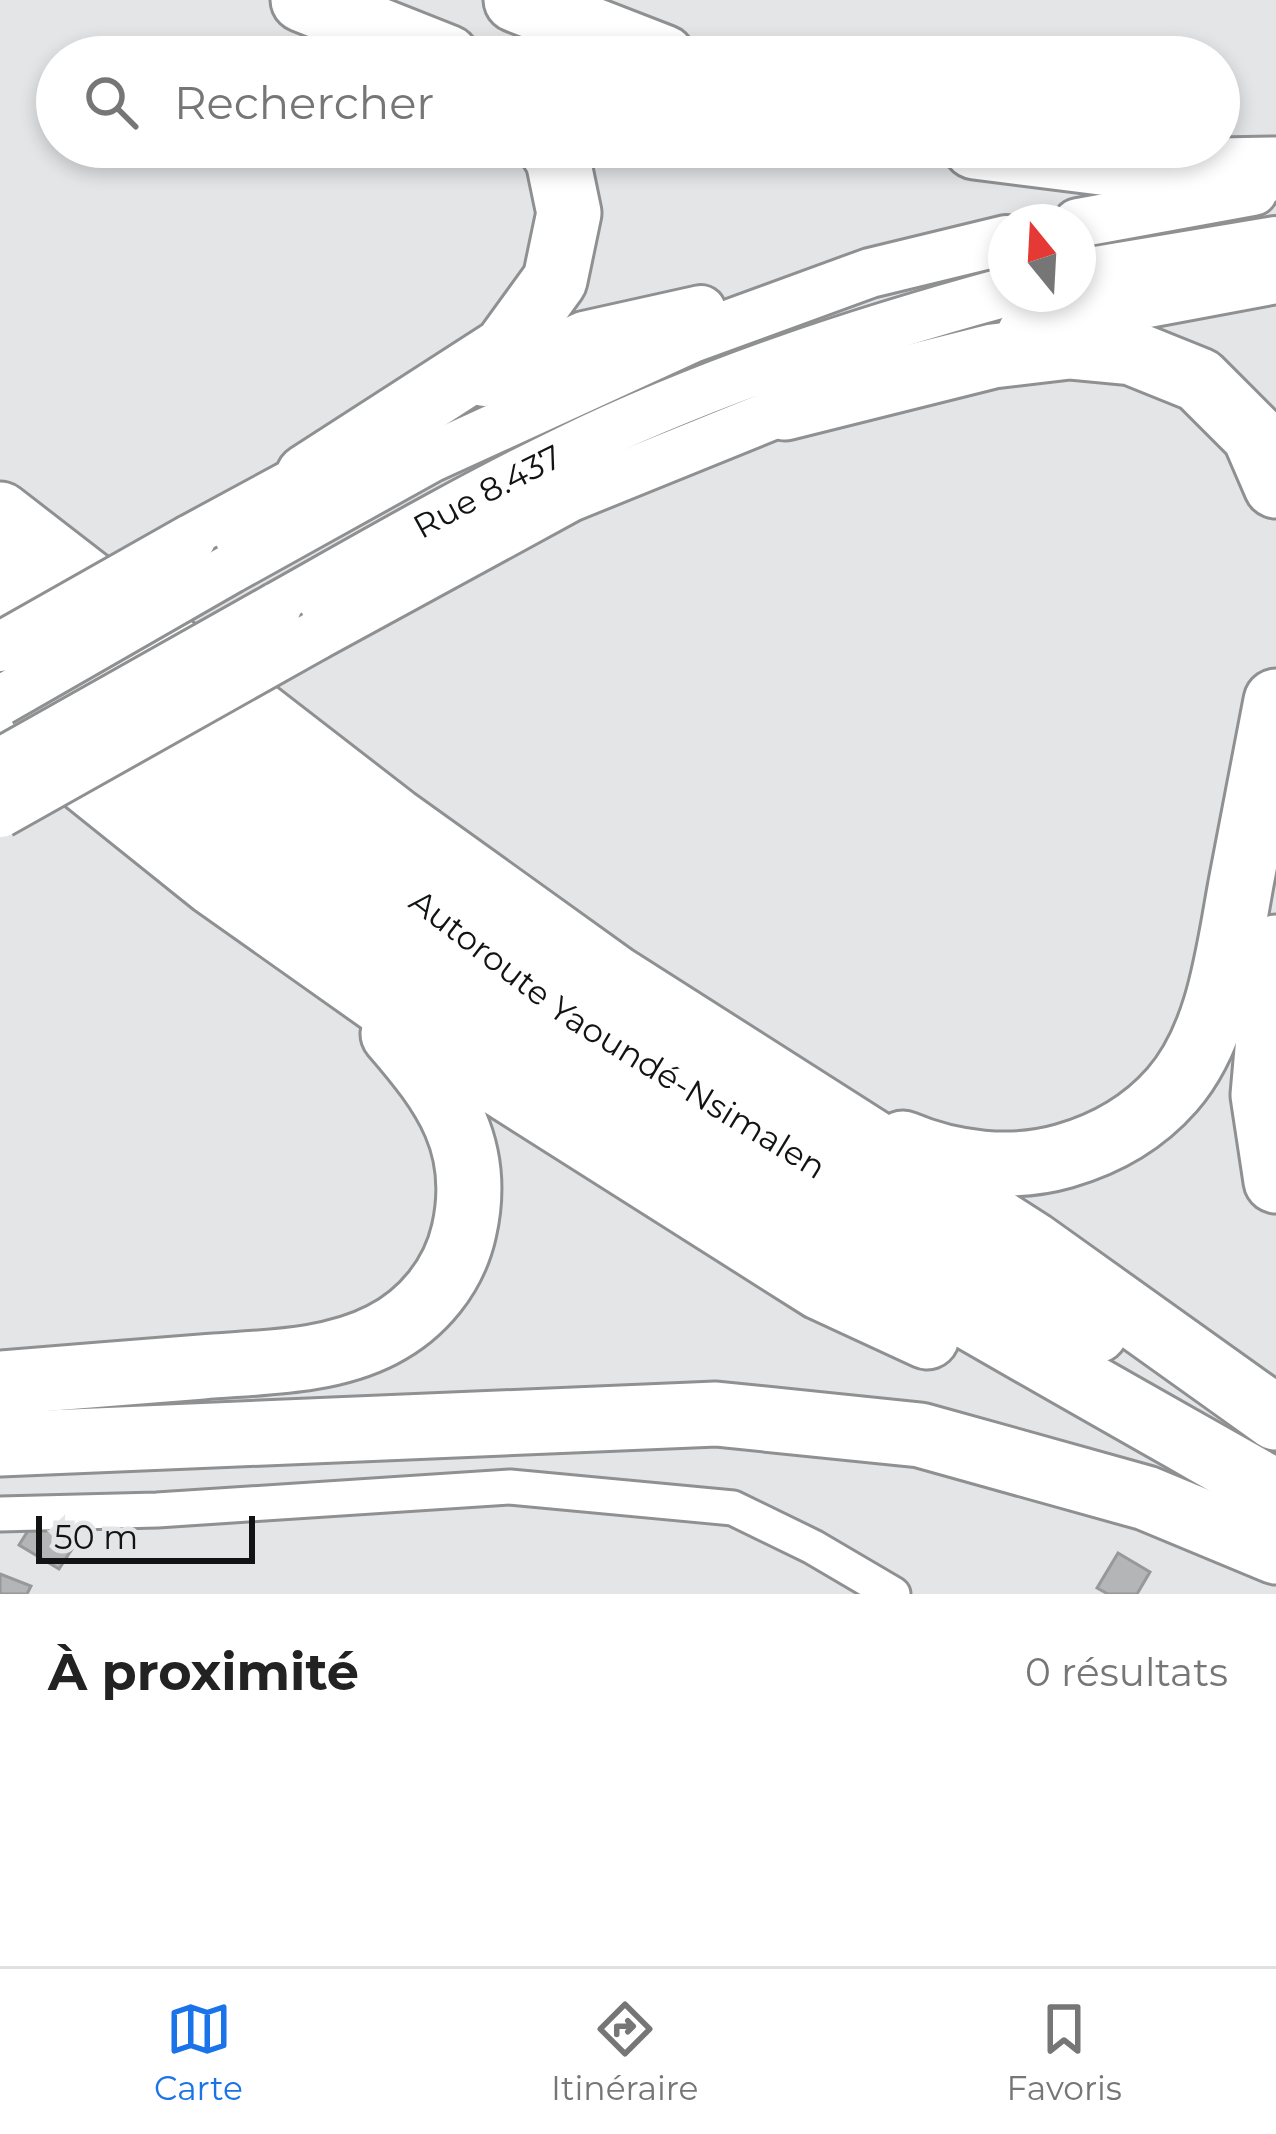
<!DOCTYPE html>
<html lang="fr">
<meta charset="utf-8">
<style>
body{margin:0;font-family:Montserrat,sans-serif;background:#f6f6f6;color:#222}
.compass{position:absolute;left:988px;top:204px;width:108px;height:108px;border-radius:50%;background:#fff;box-shadow:0 6px 18px #0003;rotate:342deg}
.scale{position:absolute;left:36px;bottom:30px;width:219px;box-sizing:border-box;padding-left:12px;border:6px solid #121313;border-top:0;font-size:33px;line-height:42px;white-space:nowrap;color:#121313;-webkit-text-stroke:9px #e3e5e6;paint-order:stroke}
.list{margin:0;padding:0;list-style:none}
h2{display:flex;justify-content:space-between;align-items:center;height:156px;margin:0;padding:0 48px;font-size:51px}
h2 small{font-size:39px;font-weight:400;color:#767676}
.icon{flex:none;width:66px;height:66px;fill:none;stroke:currentColor;stroke-width:2;stroke-linecap:round;stroke-linejoin:round}
.map{position:relative;flex:none;width:1276px;height:1594px;overflow:hidden}
.search{position:absolute;background:#fff;box-shadow:0 6px 18px #0003;left:36px;right:36px;top:36px;height:132px;display:flex;align-items:center;gap:30px;box-sizing:border-box;padding:0 42px;border-radius:66px;color:#767676;font-size:45px}
.sheet{height:372px;background:#fff}
nav{display:flex;justify-content:space-around;align-items:center;box-sizing:border-box;height:168px;border-top:3px solid #e0e0e0;background:#fff;font-size:33px;color:#767676}
nav a{display:grid;justify-items:center;gap:6px}
nav .on{color:#1a73e8}
.map>svg:first-child{display:block}
</style>
<div class="map">
<svg width="1276" height="1594" viewBox="0 0 1276 1594">
<rect width="100%" height="100%" fill="#e3e5e6"/>
<g fill="#b4b5b6" stroke="#979899" stroke-width="3">
<path d="M38,1515L78,1540L59,1569L19,1545Z"/>
<path d="M1118,1553L1150,1572L1137,1594H1108L1097,1588Z"/>
<path d="M0,1574L31,1586L27,1594H0Z"/>
</g>
<g fill="none" stroke-linecap="round" stroke-linejoin="round">
<g stroke="#8f9091" stroke-width="39">
<path id="street" d="M0,1514L157,1510L510,1487L733,1508L813,1547L893,1594"/>
</g>
<g stroke="#8f9091" stroke-width="54">
<g id="secondary">
<path d="M1078,223L1253,191"/>
<path d="M1078,274L1276,241"/>
<path d="M1022,332L1095,313L1276,279"/>
<path d="M484,382L584,336L701,310"/>
<path d="M191,539L337,460"/>
<path d="M230,569L430,458L692,338L870,273L1006,240"/>
<path id="s1" d="M277,607C373,553 468,498 567,450C707,382 856,333 1006,292"/>
<path d="M315,636L570,497L819,396"/>
</g>
</g>
<g stroke="#8f9091" stroke-width="69">
<g id="highway">
<path d="M303,0L447,57"/>
<path d="M516,0L663,57"/>
<path d="M975,147L1165,171L1276,169"/>
<path d="M785,408L993,356L1069,347L1132,353L1199,380L1254,435L1276,486"/>
<path d="M308,476L505,349L555,280L569,213L558,160L550,147"/>
<path d="M0,514L394,819L614,977L1031,1243L1276,1418"/>
<path id="s2" d="M0,579L569,1015L1002,1279L1096,1331"/>
<path d="M0,653C158,776 313,903 479,1015C736,1189 1006,1339 1276,1492"/>
<path d="M0,712L213,883L477,1070L821,1288L927,1337"/>
<path d="M1276,947L1263,1095L1276,1181"/>
<path d="M903,1143C952,1164 1012,1171 1064,1156C1106,1144 1143,1123 1172,1090C1222,1033 1229,944 1243,873C1254,816 1265,759 1276,701"/>
<path d="M0,1383C67,1378 135,1372 202,1367C261,1362 328,1363 382,1335C423,1314 454,1276 464,1231C483,1147 446,1095 393,1034"/>
<path d="M0,1444L716,1414L920,1435L1146,1498L1276,1552"/>
</g>
</g>
<use href="#street" stroke="#fff" stroke-width="33"/>
<use href="#secondary" stroke="#fff" stroke-width="48"/>
<use href="#highway" stroke="#fff" stroke-width="63"/>
<g stroke="#8f9091" stroke-width="54" stroke-linecap="butt">
<g id="secondary-bridge">
<path d="M0,647L191,539"/>
<path d="M0,701L230,569"/>
<path d="M0,763L277,607"/>
<path d="M0,813L315,636"/>
</g>
</g>
<use href="#secondary-bridge" stroke="#fff" stroke-width="48"/>
</g>
<g text-anchor="middle" stroke-width="10" stroke-linejoin="round" paint-order="stroke">
<g font-size="33" fill="#121313" stroke="#e3e5e6">
<text dy="12" stroke="none"><textPath href="#s1" startOffset="240">Rue 8.437</textPath></text>
<text dy="12" stroke="none"><textPath href="#s2" startOffset="768">Autoroute Yaoundé-Nsimalen</textPath></text>
</g>
</g>
</svg>
<svg class="compass" viewBox="-18 -18 36 36"><path d="M0-13l5 13h-10z" fill="#e53935"/><path d="M0 13l5-13h-10z" fill="#767676"/></svg>
<div class="scale">50 m</div>
<div class="search"><svg class="icon" aria-label="search" viewBox="0 0 24 24"><circle cx="10" cy="10" r="6"/><path d="M15 15l6 6"/></svg>Rechercher</div>
</div>
<section class="sheet">
<h2>À proximité<small>0 résultats</small></h2>
<ul class="list">
</ul>
</section>
<nav>
<a class="on"><svg class="icon" aria-label="map" viewBox="0 0 24 24"><path d="M3 6l6-2 6 2 6-2v14l-6 2-6-2-6 2zM9 4v14M15 6v14"/></svg>Carte</a>
<a><svg class="icon" aria-label="directions" viewBox="0 0 24 24"><path d="M12 3l9 9-9 9-9-9zM9 14v-3h6M13 9l2 2-2 2"/></svg>Itinéraire</a>
<a><svg class="icon" aria-label="saved" viewBox="0 0 24 24"><path d="M7 4h10v16l-5-4-5 4z"/></svg>Favoris</a>
</nav>
